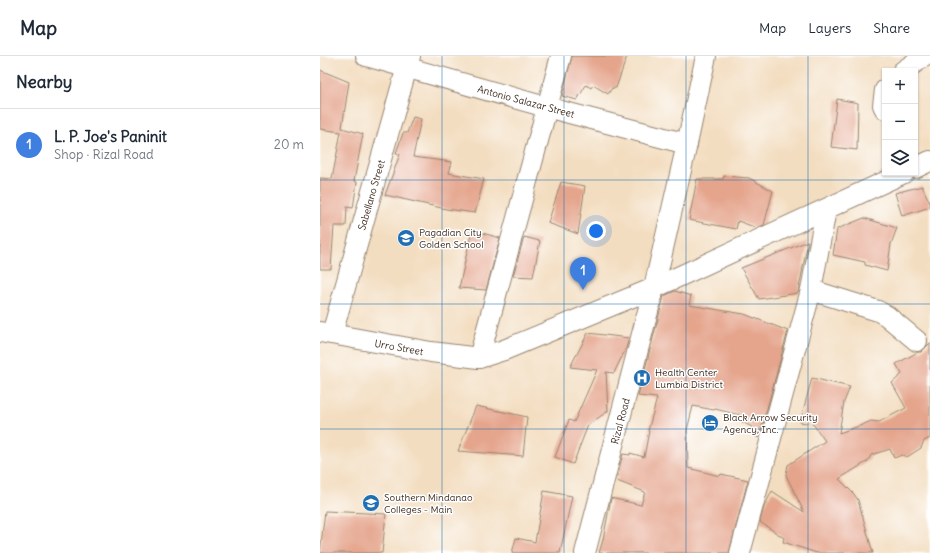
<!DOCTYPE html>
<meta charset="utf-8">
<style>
body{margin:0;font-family:Delius,sans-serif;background:#f6f6f7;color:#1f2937}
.controls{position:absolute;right:12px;top:12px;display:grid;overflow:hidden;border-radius:0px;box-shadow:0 1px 3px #0004}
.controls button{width:36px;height:36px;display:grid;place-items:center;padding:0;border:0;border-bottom:1px solid #e0e1e3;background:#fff;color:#1f2937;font:20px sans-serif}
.you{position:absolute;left:276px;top:175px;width:14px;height:14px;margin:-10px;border:3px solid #fff;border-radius:50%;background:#1a73e8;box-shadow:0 0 0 6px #1a73e833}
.badge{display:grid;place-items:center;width:26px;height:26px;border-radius:50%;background:#1f6fb2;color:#fff;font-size:13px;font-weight:700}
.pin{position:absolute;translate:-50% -33px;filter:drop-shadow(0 1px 2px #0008)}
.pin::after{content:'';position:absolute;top:21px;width:14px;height:12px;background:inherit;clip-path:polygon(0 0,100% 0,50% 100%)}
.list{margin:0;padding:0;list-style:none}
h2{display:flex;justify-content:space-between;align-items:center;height:52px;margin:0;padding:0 16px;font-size:17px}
h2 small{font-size:13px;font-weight:400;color:#747a83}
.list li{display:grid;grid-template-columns:26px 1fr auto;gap:12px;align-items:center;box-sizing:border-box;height:72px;padding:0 16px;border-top:1px solid #e0e1e3}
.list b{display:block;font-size:15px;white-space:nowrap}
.list p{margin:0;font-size:13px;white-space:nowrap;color:#747a83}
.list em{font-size:13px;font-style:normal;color:#747a83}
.icon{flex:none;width:22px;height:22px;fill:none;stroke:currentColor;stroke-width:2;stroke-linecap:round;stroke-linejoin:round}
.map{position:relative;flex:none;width:610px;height:497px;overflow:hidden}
header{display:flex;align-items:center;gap:24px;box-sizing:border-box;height:56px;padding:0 20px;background:#fff;border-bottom:1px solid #e0e1e3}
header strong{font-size:19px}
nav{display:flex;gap:22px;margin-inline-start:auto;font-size:14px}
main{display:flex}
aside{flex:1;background:#fff}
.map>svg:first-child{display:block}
</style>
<header>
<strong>Map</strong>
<nav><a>Map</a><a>Layers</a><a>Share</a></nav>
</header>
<main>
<aside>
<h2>Nearby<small></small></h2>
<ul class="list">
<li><span class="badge" style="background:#3f7fe0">1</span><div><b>L. P. Joe's Paninit</b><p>Shop · Rizal Road</p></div><em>20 m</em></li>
</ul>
</aside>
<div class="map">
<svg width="610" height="497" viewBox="0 0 610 497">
<rect width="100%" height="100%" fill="#fff"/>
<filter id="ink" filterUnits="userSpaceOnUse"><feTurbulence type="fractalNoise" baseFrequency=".025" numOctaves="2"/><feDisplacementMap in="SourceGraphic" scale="8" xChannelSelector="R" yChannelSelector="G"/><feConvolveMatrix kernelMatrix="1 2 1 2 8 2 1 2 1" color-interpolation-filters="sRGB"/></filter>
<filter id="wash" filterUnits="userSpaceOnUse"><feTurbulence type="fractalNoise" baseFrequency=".012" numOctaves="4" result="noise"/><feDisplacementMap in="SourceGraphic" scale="16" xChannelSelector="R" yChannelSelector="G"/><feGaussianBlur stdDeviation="0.9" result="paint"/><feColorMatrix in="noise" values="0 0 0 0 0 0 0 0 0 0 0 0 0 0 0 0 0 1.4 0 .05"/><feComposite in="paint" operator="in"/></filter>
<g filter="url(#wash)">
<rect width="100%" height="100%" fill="#f3ddc0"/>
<g id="blocks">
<g fill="#e5a58d">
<path d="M252,0H307L296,32H292L288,38L273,29L271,32L266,29L257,44L242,40Z"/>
<path d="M0,14L29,26L22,72L43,78L34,125L37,126L33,152L27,151L26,170H14L11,213H0V122L12,123L21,76L0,73Z"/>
<path d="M517,43L538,47L537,94L511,91Z"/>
<path d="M93,61L101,63L93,101L132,106L129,117L164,123L155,157L126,153L65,139L80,98L76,97L83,77H87Z"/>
<path d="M404,120L429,122L453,135L444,169L437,172L418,165L416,173L369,164L377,123H403Z"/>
<path d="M241,126L265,130L258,178L228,167Z"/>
<path d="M602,130L610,147V151L582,160L575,137Z"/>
<path d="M544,162L577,172L571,188L567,215L545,209V206L513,199L517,173Z"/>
<path d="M152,174L180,182L166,234L139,232Z"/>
<path d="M204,181L220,185L213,221L193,220Z"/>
<path d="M488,185L478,237L439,243L421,212Z"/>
<path d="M355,235L371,240L369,249L424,258L468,275L439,382L431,378L432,371L422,366L424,360L395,353L394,354L373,350L367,374L368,412L400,420L401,418L428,424L409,497H279L283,484L291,442L321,449L325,436L297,425L300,409L303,398L310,399V397L324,401L329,375H328L337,342L318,340L344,240Z"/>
<path d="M268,277L309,282L306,292L294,317L286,316L288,355L268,369L253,408L235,401L249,364L254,366L277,314L250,311Z"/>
<path d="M610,287V382L604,385L601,392L587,401L582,399L574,402L570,393L551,399L548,405L519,423L534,438L538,444L553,497H497L463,486L464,482L440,466L444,451L452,435L484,456L466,419L468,409L505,385L493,368L480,366L492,322L530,331L524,346L519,377L542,369L551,365L559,366L586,352L572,327L582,318L576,308L598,296H601Z"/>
<path d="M156,350L207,361L203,400L138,395Z"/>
<path d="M224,435L252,440L240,497H192L196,482L215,486Z"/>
<path d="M5,455L66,458L62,497H0Z"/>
</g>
</g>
</g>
<g filter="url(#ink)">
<use href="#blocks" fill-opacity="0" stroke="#97846f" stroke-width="1"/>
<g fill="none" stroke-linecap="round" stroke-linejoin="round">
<g stroke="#97846f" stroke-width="22">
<g id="minor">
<path d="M46,0L226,51L367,88"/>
<path d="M583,15L605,0"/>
<path d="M565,34L563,49L565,53"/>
<path d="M595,112L610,105"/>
<path d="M491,234L558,255L567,260L597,285"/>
<path d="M0,276L111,296L159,302L184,294L334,232L584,117"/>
<path d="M12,278L90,0"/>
<path d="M159,302L241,0"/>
<path d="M265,497L334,232L367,88L386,0"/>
<path d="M420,497L491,234L506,154"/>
</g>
</g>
<use href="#minor" stroke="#fff" stroke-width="20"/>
</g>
</g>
<path fill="none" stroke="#1f6fb2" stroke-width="1" stroke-opacity="0.55" d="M122,0V497M244,0V497M366,0V497M488,0V497M0,124H610M0,248H610M0,373H610"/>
<defs>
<g id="school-disc" transform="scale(0.9)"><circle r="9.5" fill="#1f6fb2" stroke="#fff"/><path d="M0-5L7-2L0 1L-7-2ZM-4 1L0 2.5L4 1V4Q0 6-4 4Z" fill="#fff"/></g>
<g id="hospital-disc" transform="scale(0.9)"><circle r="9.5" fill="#1f6fb2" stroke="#fff"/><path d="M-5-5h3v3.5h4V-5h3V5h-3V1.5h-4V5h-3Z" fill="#fff"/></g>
<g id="hotel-disc" transform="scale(0.9)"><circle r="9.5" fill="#1f6fb2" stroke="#fff"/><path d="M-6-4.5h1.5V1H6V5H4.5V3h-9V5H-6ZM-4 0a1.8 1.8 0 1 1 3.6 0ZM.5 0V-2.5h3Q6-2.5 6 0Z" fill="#fff"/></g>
<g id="university-disc" transform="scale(0.9)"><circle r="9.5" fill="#1f6fb2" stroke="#fff"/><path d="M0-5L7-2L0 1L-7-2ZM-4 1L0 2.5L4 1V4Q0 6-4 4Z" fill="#fff"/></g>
</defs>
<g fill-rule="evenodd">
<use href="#school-disc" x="86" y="182"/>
<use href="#hospital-disc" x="322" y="322"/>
<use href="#hotel-disc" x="390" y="367"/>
<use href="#university-disc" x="51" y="447"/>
</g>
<g text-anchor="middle" stroke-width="3" stroke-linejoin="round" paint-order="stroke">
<g font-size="10" fill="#3b2a1e" stroke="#fff">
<text transform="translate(206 45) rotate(15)" y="4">Antonio Salazar Street</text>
<text transform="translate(51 139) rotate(-74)" y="4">Sabellano Street</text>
<text transform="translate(79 291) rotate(10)" y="4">Urro Street</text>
<text transform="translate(300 365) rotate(-75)" y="4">Rizal Road</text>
</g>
<g font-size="10" fill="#3b2a1e" stroke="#fff" text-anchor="start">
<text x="99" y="180">Pagadian City<tspan x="99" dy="12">Golden School</tspan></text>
<text x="335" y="320">Health Center<tspan x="335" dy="12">Lumbia District</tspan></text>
<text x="403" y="365">Black Arrow Security<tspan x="403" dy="12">Agency, Inc.</tspan></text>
<text x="64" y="445">Southern Mindanao<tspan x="64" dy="12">Colleges - Main</tspan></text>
</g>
</g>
</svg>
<div class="controls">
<button>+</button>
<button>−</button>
<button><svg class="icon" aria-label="layers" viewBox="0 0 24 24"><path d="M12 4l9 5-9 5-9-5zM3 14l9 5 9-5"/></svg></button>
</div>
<div class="you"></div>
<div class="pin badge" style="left:263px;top:234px;background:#3f7fe0">1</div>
</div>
</main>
